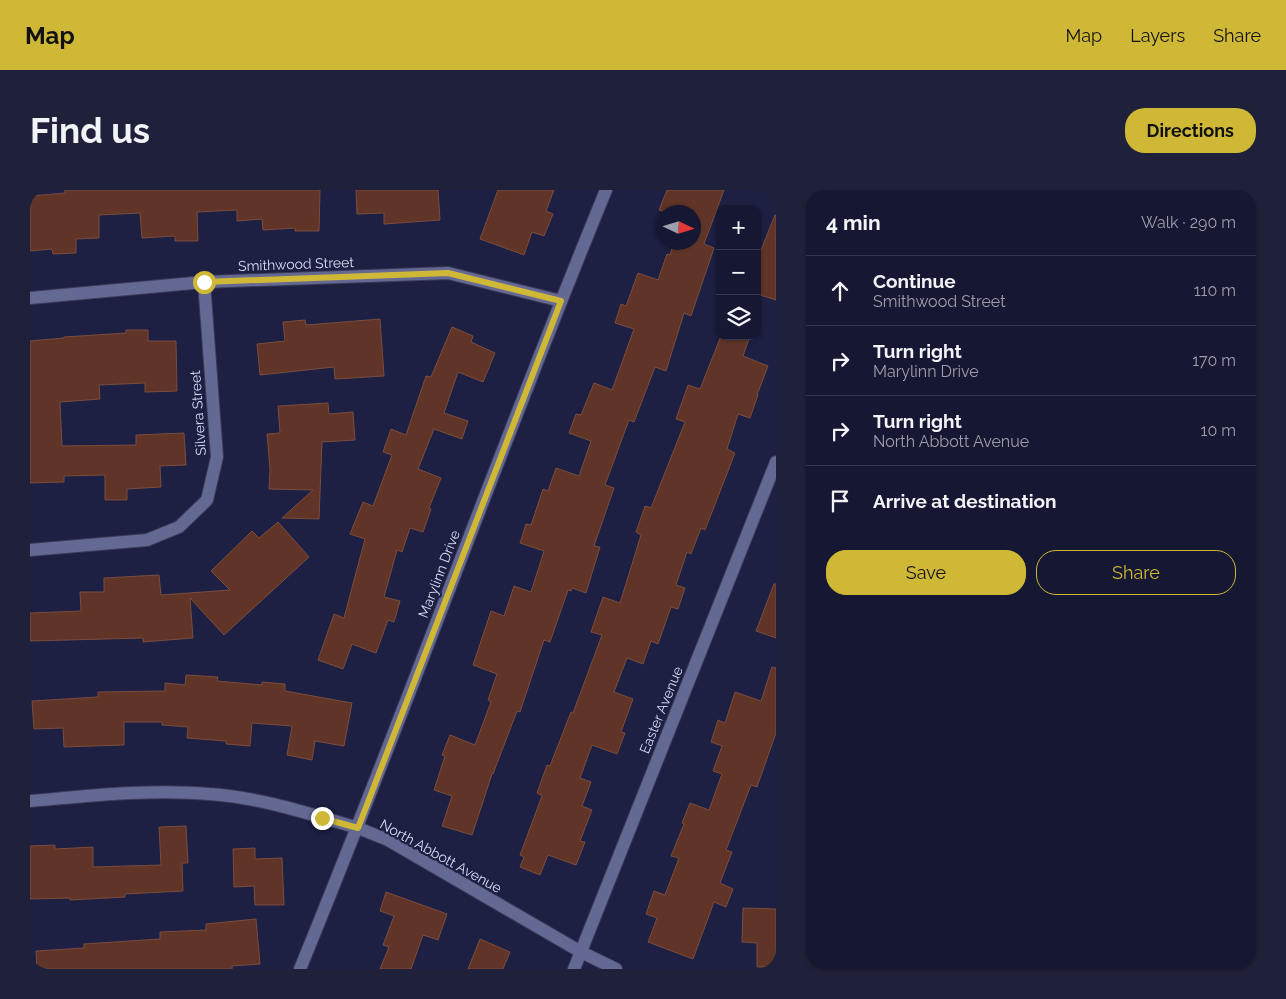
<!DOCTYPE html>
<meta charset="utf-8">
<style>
body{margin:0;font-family:Raleway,sans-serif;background:#1f203a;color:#f1f3f6}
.controls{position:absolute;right:15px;top:15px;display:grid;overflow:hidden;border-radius:10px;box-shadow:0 1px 4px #0004}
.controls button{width:45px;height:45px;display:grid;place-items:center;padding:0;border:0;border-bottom:1px solid #35364d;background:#161732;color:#f1f3f6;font:25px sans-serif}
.compass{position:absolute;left:626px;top:15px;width:45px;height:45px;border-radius:50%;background:#161732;box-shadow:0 1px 4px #0004;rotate:94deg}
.stop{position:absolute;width:15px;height:15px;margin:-11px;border:4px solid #d0b837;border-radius:50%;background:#fff}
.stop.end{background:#d0b837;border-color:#fff;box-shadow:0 1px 5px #0008}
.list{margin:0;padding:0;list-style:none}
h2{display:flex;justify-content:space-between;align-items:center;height:65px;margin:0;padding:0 20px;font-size:21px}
h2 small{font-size:16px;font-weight:400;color:#9e9fac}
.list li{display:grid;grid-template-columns:32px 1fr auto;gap:15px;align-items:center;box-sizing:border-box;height:70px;padding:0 20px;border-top:1px solid #35364d}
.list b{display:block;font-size:19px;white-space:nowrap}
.list p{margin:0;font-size:16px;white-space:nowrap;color:#9e9fac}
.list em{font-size:16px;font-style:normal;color:#9e9fac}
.actions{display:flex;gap:10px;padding:15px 20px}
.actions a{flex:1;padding:11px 0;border:1px solid #d0b837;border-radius:20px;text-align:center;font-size:18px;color:#d0b837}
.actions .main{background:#d0b837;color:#111}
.icon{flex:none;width:28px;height:28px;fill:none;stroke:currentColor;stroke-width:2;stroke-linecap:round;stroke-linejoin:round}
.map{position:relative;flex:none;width:746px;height:779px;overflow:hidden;border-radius:20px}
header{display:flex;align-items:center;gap:30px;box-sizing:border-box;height:70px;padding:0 25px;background:#d0b837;color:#111}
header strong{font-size:24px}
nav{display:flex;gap:28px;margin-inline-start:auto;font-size:18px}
.intro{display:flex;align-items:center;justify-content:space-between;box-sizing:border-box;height:120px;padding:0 30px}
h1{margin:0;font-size:35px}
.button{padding:12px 22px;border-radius:20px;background:#d0b837;color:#111;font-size:18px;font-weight:700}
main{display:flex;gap:30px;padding:0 30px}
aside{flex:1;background:#161732;border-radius:20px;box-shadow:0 1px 4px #0004}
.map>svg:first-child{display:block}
</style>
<header>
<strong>Map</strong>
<nav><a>Map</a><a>Layers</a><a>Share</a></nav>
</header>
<div class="intro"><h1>Find us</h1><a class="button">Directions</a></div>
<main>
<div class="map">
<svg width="746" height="779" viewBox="0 0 746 779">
<rect width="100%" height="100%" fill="#1d1f43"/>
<g fill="#603528" stroke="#7a4d3e">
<path d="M35,0H290L289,41H265V38L233,40L232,29L207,31V20L167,22L168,51H145V46L112,48L110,23L69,25V48L46,49V63L23,64L22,59L0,61V6L35,3Z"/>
<path d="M326,0H408L410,30L354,34V23L327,24Z"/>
<path d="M468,0H524L516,21L523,24L514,46L502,42L494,65L450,49Z"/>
<path d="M637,0H694L674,54L684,58L661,126L654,123L636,181L625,177L604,232L599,230L575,295L584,298L564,356L570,357L556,403L542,398L541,401L538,400L520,452L514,450L490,522L487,521L463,584H462L442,645L412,636L422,606L404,600L415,566L412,565L420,545L445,555L461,512L458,510L467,484L443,475L461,421L474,426L484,396L501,402L514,361L490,353L496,334L501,335L513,299L518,301L526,278L549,286L561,251L539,243L546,224L551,225L564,193L582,200L604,139L585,133L591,114L596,116L608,83L628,90L637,64L640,65L644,52H664V22H636L629,20Z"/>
<path d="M745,25H746V110L727,104V70Z"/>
<path d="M350,129L354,186L305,189L304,177L230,185L227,154L255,151L253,132L275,130L276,135Z"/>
<path d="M422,137L443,146L441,152L465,163L453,192L428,182L414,223L438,231L432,249L404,239L388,279L411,288L399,318L401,319L393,342L380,338L372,362L367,360L354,407L370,411L364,432L358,430L346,463L322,454L313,479L288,470L304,424L314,428L335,349L320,344L333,312L343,316L362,265L353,262L361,239L376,245L396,186L401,187Z"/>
<path d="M96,140H118V151H146L147,201L115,202V193L69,195L70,209L30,212L32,256L106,255V245L154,243L156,275L130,276L131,297L97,299V310H75V285L34,286V292L0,293V151L34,148V147L96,143Z"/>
<path d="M691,146H720L713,166L738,176L727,205H728L720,228L708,224L697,259L705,263L675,340L671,338L661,364L657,362L646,395L655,398L648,419L641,417L628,454L621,451L613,474L597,468L584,502L603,509L591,542L595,543L587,564L562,555L550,588L561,592L552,616L562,620L550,651L555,652L546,675L518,665L510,685L490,677L494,667L490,665L512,606L507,603L517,575L520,576L541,522L543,523L572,445L561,442L573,407L590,413L611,345L606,342L615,316L621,318L655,232L646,229L658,195L670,199Z"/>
<path d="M298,213L299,224L323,222L325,250L292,252L289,329L252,328L283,300L239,299L240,279L237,244L250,243L248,216Z"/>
<path d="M248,332L279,367L194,445L160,408L163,448L113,452V448L0,451V423L51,421L50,402H74V388L129,385L131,405L200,400L181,381L222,341L229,348Z"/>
<path d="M744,394H746V448L726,441Z"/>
<path d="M742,477L746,478V543L727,597L721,595L696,660L702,662L690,693L703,699L696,717L684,712L663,769L618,752L627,728L616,724L624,701L635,705L649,668L641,666L654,634L652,633L660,613L679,620L692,584L683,581L692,556L681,552L688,530L695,533L705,502L731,511Z"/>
<path d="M156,485L188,487L187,491L232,495V492L255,494V501L322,513L314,556L285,551L282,570L257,565L262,536L222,533L220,556L196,554V551L157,548L158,537L132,535V532H94V555L34,557L33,538L4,539L2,511L68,507V502L135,501V493L155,495Z"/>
<path d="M156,636L158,673H152L153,701L95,704V707L40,710V708L0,709V656L25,655V659L63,657V677L131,675L129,637Z"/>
<path d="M225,658V669L252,668L254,715H225L224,696L204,697L203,659Z"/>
<path d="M356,702L417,724L408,750L393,745L381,779H350L359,757L353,755L364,726L350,721Z"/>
<path d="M713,718L746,719V777H727V753L712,752Z"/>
<path d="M226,729L230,774L202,776V779H7L6,761L54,758V754L130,749V742L176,740V734Z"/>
<path d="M450,749L480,762L473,779H438Z"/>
</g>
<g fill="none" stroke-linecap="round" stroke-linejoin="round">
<g stroke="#3b3a59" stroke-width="14">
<g id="minor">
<path d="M0,108L174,92L418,83L531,111"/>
<path d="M0,360L117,350L149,337L177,310L187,267L174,92"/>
<path d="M328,638L358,650L551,762L586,779"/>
<path d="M544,779L746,272"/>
</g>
</g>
<g stroke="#3b3a59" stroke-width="14">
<g id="tertiary">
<path d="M0,611C59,606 119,599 179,604C229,607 280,624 328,638"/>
<path d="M270,779C376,521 470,258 576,0"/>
</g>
</g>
<use href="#minor" stroke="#646993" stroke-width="12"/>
<use href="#tertiary" stroke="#646993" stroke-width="12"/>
</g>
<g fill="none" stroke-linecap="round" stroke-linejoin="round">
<path stroke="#d0b837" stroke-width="6" d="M174,92L418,83L531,111L328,638L292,628"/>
</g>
<g text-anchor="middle" stroke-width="4.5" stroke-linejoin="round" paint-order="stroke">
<g font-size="14" fill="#d8dcf4" stroke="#1d1f43">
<text transform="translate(266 74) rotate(-2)" y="5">Smithwood Street</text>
<text transform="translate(168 223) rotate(-94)" y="5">Silvera Street</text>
<text transform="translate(409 384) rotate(-69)" y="5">Marylinn Drive</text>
<text transform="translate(631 520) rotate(-68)" y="5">Easter Avenue</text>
<text transform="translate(411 666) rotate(29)" y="5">North Abbott Avenue</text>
</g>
</g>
</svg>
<div class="controls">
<button>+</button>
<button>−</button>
<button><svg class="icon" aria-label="layers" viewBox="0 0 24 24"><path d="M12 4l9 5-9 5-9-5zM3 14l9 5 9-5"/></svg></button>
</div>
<svg class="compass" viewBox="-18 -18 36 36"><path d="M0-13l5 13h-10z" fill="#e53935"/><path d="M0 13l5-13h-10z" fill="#9e9fac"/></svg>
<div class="stop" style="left:174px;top:92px"></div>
<div class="stop end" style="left:292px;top:628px"></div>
</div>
<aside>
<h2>4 min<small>Walk · 290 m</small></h2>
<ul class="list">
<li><svg class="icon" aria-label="ahead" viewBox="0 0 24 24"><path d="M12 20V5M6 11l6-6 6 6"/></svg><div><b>Continue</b><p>Smithwood Street</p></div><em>110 m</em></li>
<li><svg class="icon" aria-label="right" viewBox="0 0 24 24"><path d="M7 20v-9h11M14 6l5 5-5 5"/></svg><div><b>Turn right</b><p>Marylinn Drive</p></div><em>170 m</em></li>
<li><svg class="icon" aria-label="right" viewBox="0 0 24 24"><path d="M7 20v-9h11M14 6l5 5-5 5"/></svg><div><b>Turn right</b><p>North Abbott Avenue</p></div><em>10 m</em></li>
<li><svg class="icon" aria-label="arrive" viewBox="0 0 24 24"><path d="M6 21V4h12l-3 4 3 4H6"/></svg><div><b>Arrive at destination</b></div></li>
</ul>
<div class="actions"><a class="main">Save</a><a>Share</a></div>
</aside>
</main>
